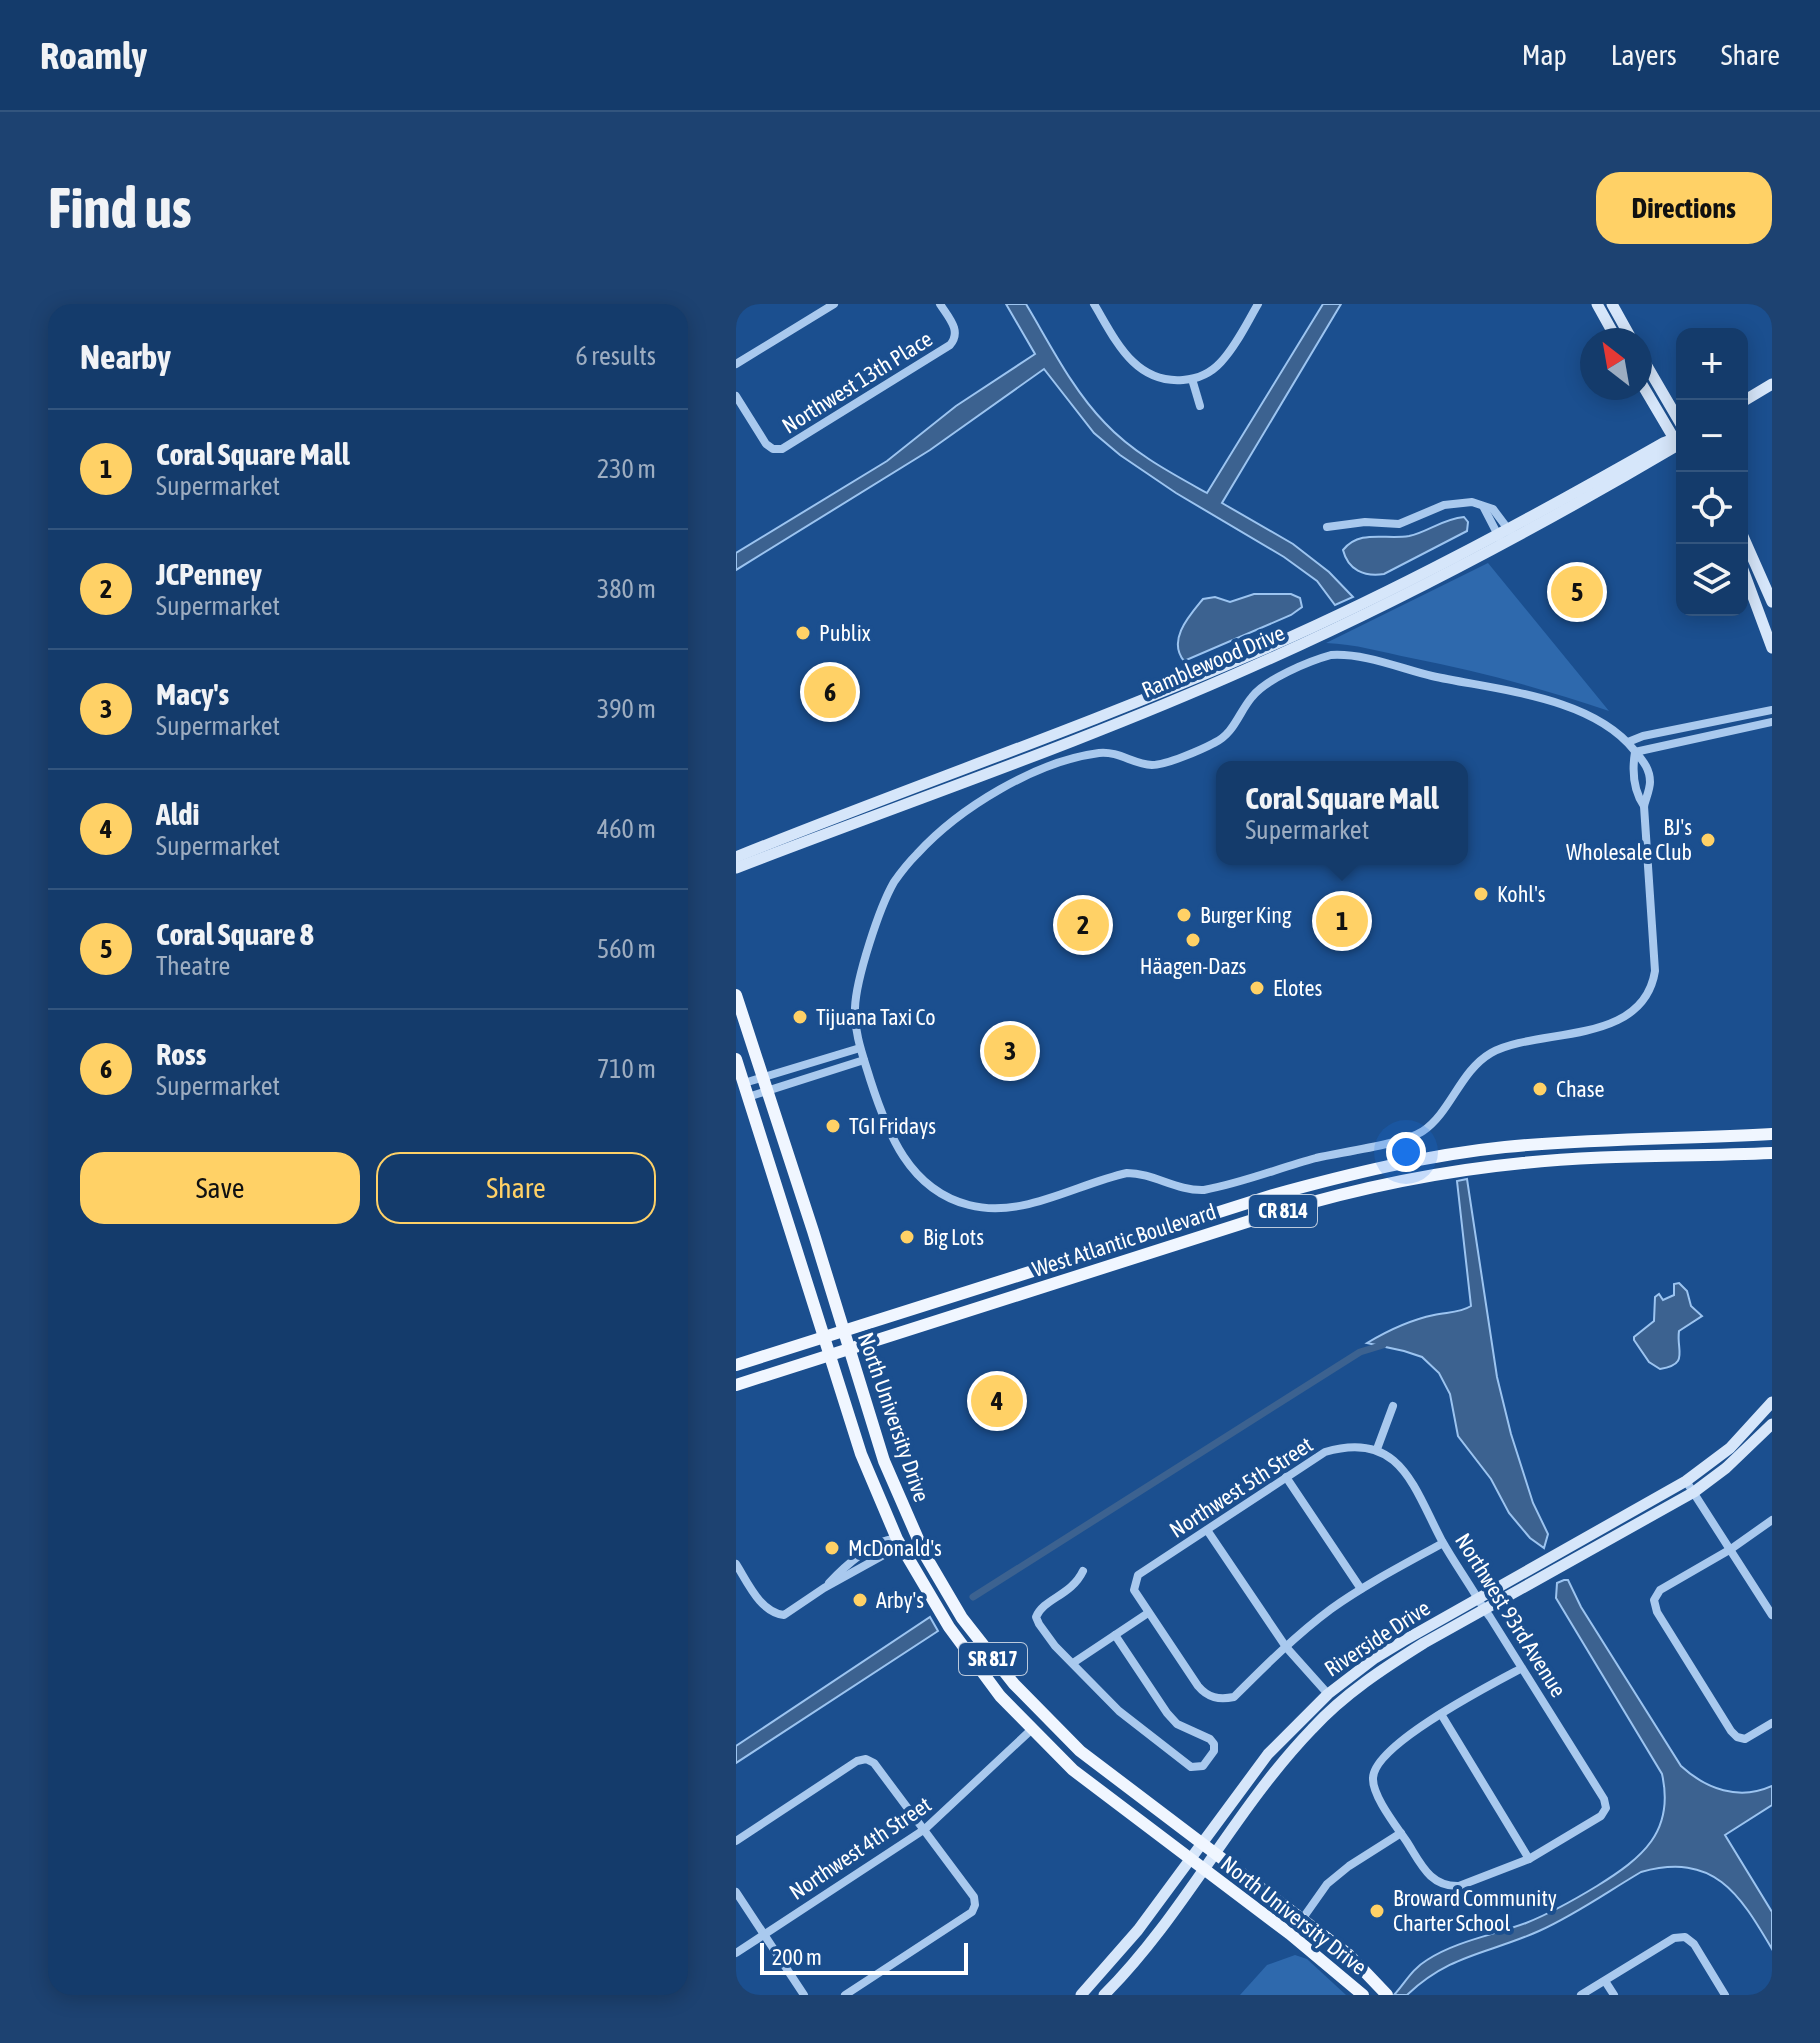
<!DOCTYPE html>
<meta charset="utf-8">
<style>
body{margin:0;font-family:"Asap Condensed",sans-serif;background:#1d4271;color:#f1f3f6}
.controls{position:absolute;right:24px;top:24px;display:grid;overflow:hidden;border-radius:16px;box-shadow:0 4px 20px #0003}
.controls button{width:72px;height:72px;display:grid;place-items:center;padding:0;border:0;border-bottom:2px solid #33557e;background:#143b6b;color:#f1f3f6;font:40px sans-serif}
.compass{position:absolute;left:844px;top:24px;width:72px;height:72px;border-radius:50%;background:#143b6b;box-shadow:0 4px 20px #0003;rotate:329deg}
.scale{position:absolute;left:24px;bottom:20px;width:208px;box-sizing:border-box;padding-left:8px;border:4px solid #fff;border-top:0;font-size:22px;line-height:28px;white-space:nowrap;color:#fff;-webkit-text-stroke:6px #1b4f8f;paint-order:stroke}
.you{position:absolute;left:670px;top:848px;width:28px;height:28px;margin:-20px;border:6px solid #fff;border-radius:50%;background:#1a73e8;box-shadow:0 0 0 12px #1a73e833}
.badge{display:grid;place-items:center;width:52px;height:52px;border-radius:50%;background:#ffd166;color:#111;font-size:26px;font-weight:700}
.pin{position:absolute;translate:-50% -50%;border:4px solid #fff;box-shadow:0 2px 8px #0006}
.popup{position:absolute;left:480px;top:457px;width:252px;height:104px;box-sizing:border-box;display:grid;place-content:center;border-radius:16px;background:#143b6b;filter:drop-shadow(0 2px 6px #0005);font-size:26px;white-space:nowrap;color:#9dadc1}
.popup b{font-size:30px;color:#f1f3f6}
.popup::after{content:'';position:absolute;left:50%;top:100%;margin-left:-16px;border:16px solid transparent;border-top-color:#143b6b}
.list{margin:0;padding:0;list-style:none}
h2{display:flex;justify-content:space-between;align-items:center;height:104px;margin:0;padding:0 32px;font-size:34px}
h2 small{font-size:26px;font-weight:400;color:#9dadc1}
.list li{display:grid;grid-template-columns:52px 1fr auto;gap:24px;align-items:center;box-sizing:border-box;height:120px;padding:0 32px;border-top:2px solid #33557e}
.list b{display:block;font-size:30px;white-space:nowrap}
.list p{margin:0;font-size:26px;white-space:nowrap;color:#9dadc1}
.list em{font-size:26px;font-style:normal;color:#9dadc1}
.actions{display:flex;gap:16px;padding:24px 32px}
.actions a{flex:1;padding:18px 0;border:2px solid #ffd166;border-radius:24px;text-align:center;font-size:28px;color:#ffd166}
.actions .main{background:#ffd166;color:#111}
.icon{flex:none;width:44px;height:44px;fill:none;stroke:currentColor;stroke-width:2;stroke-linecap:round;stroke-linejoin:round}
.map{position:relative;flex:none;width:1036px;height:1691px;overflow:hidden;border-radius:24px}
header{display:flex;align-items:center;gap:48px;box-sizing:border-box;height:112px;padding:0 40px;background:#143b6b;border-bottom:2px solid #33557e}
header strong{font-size:38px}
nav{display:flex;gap:44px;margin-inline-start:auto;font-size:28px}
.intro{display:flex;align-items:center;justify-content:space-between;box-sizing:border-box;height:192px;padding:0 48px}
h1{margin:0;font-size:56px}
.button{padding:20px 36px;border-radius:24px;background:#ffd166;color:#111;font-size:28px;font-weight:700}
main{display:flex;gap:48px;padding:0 48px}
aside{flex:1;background:#143b6b;border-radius:24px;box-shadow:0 4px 20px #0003}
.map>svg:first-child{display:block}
</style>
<header>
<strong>Roamly</strong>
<nav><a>Map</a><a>Layers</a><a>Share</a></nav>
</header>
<div class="intro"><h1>Find us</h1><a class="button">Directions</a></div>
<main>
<aside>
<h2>Nearby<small>6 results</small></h2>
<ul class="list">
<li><span class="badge">1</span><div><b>Coral Square Mall</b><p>Supermarket</p></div><em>230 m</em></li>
<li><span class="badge">2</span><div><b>JCPenney</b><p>Supermarket</p></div><em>380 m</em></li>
<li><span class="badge">3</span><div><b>Macy's</b><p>Supermarket</p></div><em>390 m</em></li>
<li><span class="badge">4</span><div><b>Aldi</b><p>Supermarket</p></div><em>460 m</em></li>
<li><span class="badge">5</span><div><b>Coral Square 8</b><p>Theatre</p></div><em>560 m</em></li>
<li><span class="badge">6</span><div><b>Ross</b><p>Supermarket</p></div><em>710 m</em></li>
</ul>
<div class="actions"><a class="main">Save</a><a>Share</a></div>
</aside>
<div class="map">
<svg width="1036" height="1691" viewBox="0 0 1036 1691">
<rect width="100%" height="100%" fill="#1b4f8f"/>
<g fill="#2e69ad">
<path d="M752,259L873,407C808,385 743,367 675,354C646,348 619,340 590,339Z"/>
<path d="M559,1651L571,1655L610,1691H504L531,1661Z"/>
</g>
<g fill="#3c6290" stroke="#9cc4f0" stroke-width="2">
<path d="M270,0H290C314,40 336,85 369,119C397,149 435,169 471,189L587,0H605L486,199L557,240L593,268L617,293L599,301L581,277L548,253L440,189L384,151L358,129L308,65L194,146L0,266V249L151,157L220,102L299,50Z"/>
<path d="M728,213L732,218L731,227L648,270C628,273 612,266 607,246C624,225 649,236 673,232C692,228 706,215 728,213Z"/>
<path d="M518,290H555L564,294L566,303L555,311L448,357C431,336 453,312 467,295L479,293L494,298Z"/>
<path d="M731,875L761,1073L775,1130L797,1199L812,1230L808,1244L794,1234L773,1209L755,1175L722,1132L714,1090L703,1069L686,1053L668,1047L631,1039C651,1027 674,1016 698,1011C711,1008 724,1009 735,1002L721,877Z"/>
<path d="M943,979L951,987L955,1002L966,1012L943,1027C940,1047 954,1060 924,1065L913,1058L898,1036V1033L918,1017L919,993L923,990L927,996L938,991V980Z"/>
<path d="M828,1276H832L845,1303L945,1462C970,1485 1003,1497 1036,1482V1501L989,1531L1036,1608V1645C1003,1589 978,1548 905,1568C871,1588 839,1611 803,1627C752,1650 714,1650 671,1691H658C669,1679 676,1665 691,1656C720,1637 758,1631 790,1619C815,1609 838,1596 861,1582C906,1554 939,1528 926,1470L820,1294L821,1279Z"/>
<path d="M194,1313L202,1327L0,1459V1442Z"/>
</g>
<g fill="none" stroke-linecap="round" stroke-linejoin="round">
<path stroke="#3c6290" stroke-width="7" d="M237,1293L624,1048L647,1041"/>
<g stroke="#a9c9ee" stroke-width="8">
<path d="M358,0C379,35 398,80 447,76C461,75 475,69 485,58C500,42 511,19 522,0"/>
<path d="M0,60L98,0"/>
<path d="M456,75L464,102"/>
<path d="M0,92L30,140L37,145H46L214,41C226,27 213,14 204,0"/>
<path d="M748,204L764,235"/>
<path d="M591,223L629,218L663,220L708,201L736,198L757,205L775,229"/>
<path d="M595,351C629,349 663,364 696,372C759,386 855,392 898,446C906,456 914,464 914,478C914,485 910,494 908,502L919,667C907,743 801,723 755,749C724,767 715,808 687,827C667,840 606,848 580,854C543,864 506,879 468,886C440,887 418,869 391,869C340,880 287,915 233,901C173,886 151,828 134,775C127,752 118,729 119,704C120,675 143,604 158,578C165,568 173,558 181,550C223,504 300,457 363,449C383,447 397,460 416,461C430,461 465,446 478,439C498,430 503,408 516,393C530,375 573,357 595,351Z"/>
<path d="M892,438L907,432L1036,406"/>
<path d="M899,448L1036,418"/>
<path d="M899,448C896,467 897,486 908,502"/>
<path d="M8,779L124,744"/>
<path d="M12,793L128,756"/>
<path d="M641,1145L657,1102"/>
<path d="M550,1173L625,1285"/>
<path d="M950,1177L1036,1311"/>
<path d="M1036,1216L995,1245L924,1286L918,1296L921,1308L995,1427L1001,1433L1009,1435L1036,1419"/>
<path d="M471,1226L550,1343L592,1390"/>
<path d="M707,1239C669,1260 630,1280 595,1305C560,1331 529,1362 498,1393C483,1396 472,1394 462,1382L398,1286L402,1271L589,1148C664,1126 677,1182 706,1237C719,1260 735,1282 748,1305L754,1313L868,1495L870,1504L865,1512L793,1555L723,1582C694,1583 685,1560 671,1538C661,1523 636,1492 637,1474C638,1440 756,1380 786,1364"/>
<path d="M0,1260C12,1279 24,1308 48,1311L88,1284L164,1242"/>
<path d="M347,1267C335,1292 308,1294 300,1313L303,1320L319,1342L383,1407L455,1463L467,1462L478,1447V1440L474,1435L441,1420L431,1409L379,1331"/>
<path d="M93,1279C107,1264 139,1234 161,1235"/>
<path d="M337,1359L412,1309"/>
<path d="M705,1410L793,1555"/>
<path d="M0,1537L121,1457L130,1455L138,1459L238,1593L239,1601L236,1608L109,1691"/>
<path d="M0,1588L68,1691"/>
<path d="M567,1614L591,1580L613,1562L665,1529"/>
<path d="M0,1649L189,1525L295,1426"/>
<path d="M869,1677L878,1691"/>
<path d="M845,1691L938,1634L949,1633L958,1640L989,1691"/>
</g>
<g stroke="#d6e6fa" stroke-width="11">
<path d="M861,0L881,36"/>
<path d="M876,0L896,36"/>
<path d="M904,50L946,122"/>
<path d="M904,77L940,138"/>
<path d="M1006,98L1036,80"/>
<path d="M1006,230L1036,298"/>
<path d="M1006,263L1036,344"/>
<path d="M0,553C168,485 340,426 507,354C652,292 790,217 927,139L946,132"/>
<path d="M0,564C171,498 345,439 513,364C661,299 803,223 942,141L946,136"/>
<path d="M345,1691L402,1626L532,1450L592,1390L639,1354L667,1337L950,1177L994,1144L1036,1098"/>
<path d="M368,1691C448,1611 498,1506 576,1425C608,1390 648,1364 688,1339L958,1188L990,1164L1036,1120"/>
</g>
<g stroke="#f0f6ff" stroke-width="12">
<path d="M0,691L77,927L148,1157L189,1251L226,1314L278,1380L344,1447L612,1650L651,1691"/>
<path d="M0,755L125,1150L161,1235L213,1323L264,1392L337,1466L554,1630L627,1691"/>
<path d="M0,1061L537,891C613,870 691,851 769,843C858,834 947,835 1036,830"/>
<path d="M0,1081L542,908C622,884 704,867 787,859C869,850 953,853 1036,849"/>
</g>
</g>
<g fill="#ffd166" stroke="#1b4f8f" stroke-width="3">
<circle cx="67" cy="329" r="8"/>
<circle cx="972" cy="536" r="8"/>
<circle cx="745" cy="590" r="8"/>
<circle cx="448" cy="611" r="8"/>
<circle cx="457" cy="636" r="8"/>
<circle cx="521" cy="684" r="8"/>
<circle cx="64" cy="713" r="8"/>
<circle cx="804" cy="785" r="8"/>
<circle cx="97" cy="822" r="8"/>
<circle cx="171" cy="933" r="8"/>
<circle cx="96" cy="1244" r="8"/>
<circle cx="124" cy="1296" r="8"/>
<circle cx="641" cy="1607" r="8"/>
</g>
<g text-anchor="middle" stroke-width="8" stroke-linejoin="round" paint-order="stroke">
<g fill="#1b4f8f" stroke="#bbcadd" stroke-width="2">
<rect x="513" y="891" width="68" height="32" rx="6"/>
<rect x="223" y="1339" width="68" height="32" rx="6"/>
</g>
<g font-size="20" font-weight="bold" fill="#fff">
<text x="547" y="914">CR 814</text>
<text x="257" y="1362">SR 817</text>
</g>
<g font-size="22" fill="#fff" stroke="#1b4f8f">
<text transform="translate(121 78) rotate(-32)" y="8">Northwest 13th Place</text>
<text transform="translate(477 357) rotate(-23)" y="8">Ramblewood Drive</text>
<text transform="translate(388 936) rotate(-18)" y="8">West Atlantic Boulevard</text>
<text transform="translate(158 1113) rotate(71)" y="8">North University Drive</text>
<text transform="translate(505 1183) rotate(-33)" y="8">Northwest 5th Street</text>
<text transform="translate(775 1311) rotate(58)" y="8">Northwest 93rd Avenue</text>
<text transform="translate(641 1334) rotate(-33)" y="8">Riverside Drive</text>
<text transform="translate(124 1544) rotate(-34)" y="8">Northwest 4th Street</text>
<text transform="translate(558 1611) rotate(38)" y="8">North University Drive</text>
</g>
<g font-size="22" fill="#fff" stroke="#1b4f8f" text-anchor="start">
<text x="83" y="337">Publix</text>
<text x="956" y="531" text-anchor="end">BJ's<tspan x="956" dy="25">Wholesale Club</tspan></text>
<text x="761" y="598">Kohl's</text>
<text x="464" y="619">Burger King</text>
<text x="457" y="670" text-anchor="middle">Häagen-Dazs</text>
<text x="537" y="692">Elotes</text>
<text x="80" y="721">Tijuana Taxi Co</text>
<text x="820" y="793">Chase</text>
<text x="113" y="830">TGI Fridays</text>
<text x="187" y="941">Big Lots</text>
<text x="112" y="1252">McDonald's</text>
<text x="140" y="1304">Arby's</text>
<text x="657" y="1602">Broward Community<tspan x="657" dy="25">Charter School</tspan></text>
</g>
</g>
</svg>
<div class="controls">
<button>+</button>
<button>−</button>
<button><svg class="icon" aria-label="locate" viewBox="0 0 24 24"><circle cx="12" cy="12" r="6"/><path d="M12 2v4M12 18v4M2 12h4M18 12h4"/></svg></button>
<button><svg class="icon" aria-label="layers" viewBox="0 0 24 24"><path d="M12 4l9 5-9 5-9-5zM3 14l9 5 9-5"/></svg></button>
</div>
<svg class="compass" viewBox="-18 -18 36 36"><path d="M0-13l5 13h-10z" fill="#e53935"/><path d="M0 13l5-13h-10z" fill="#9dadc1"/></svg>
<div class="scale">200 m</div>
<div class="you"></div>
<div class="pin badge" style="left:606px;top:617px">1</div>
<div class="popup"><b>Coral Square Mall</b>Supermarket</div>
<div class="pin badge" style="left:347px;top:621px">2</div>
<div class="pin badge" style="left:274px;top:747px">3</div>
<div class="pin badge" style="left:261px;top:1097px">4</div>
<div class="pin badge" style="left:841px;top:288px">5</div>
<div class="pin badge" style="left:94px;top:388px">6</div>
</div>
</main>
